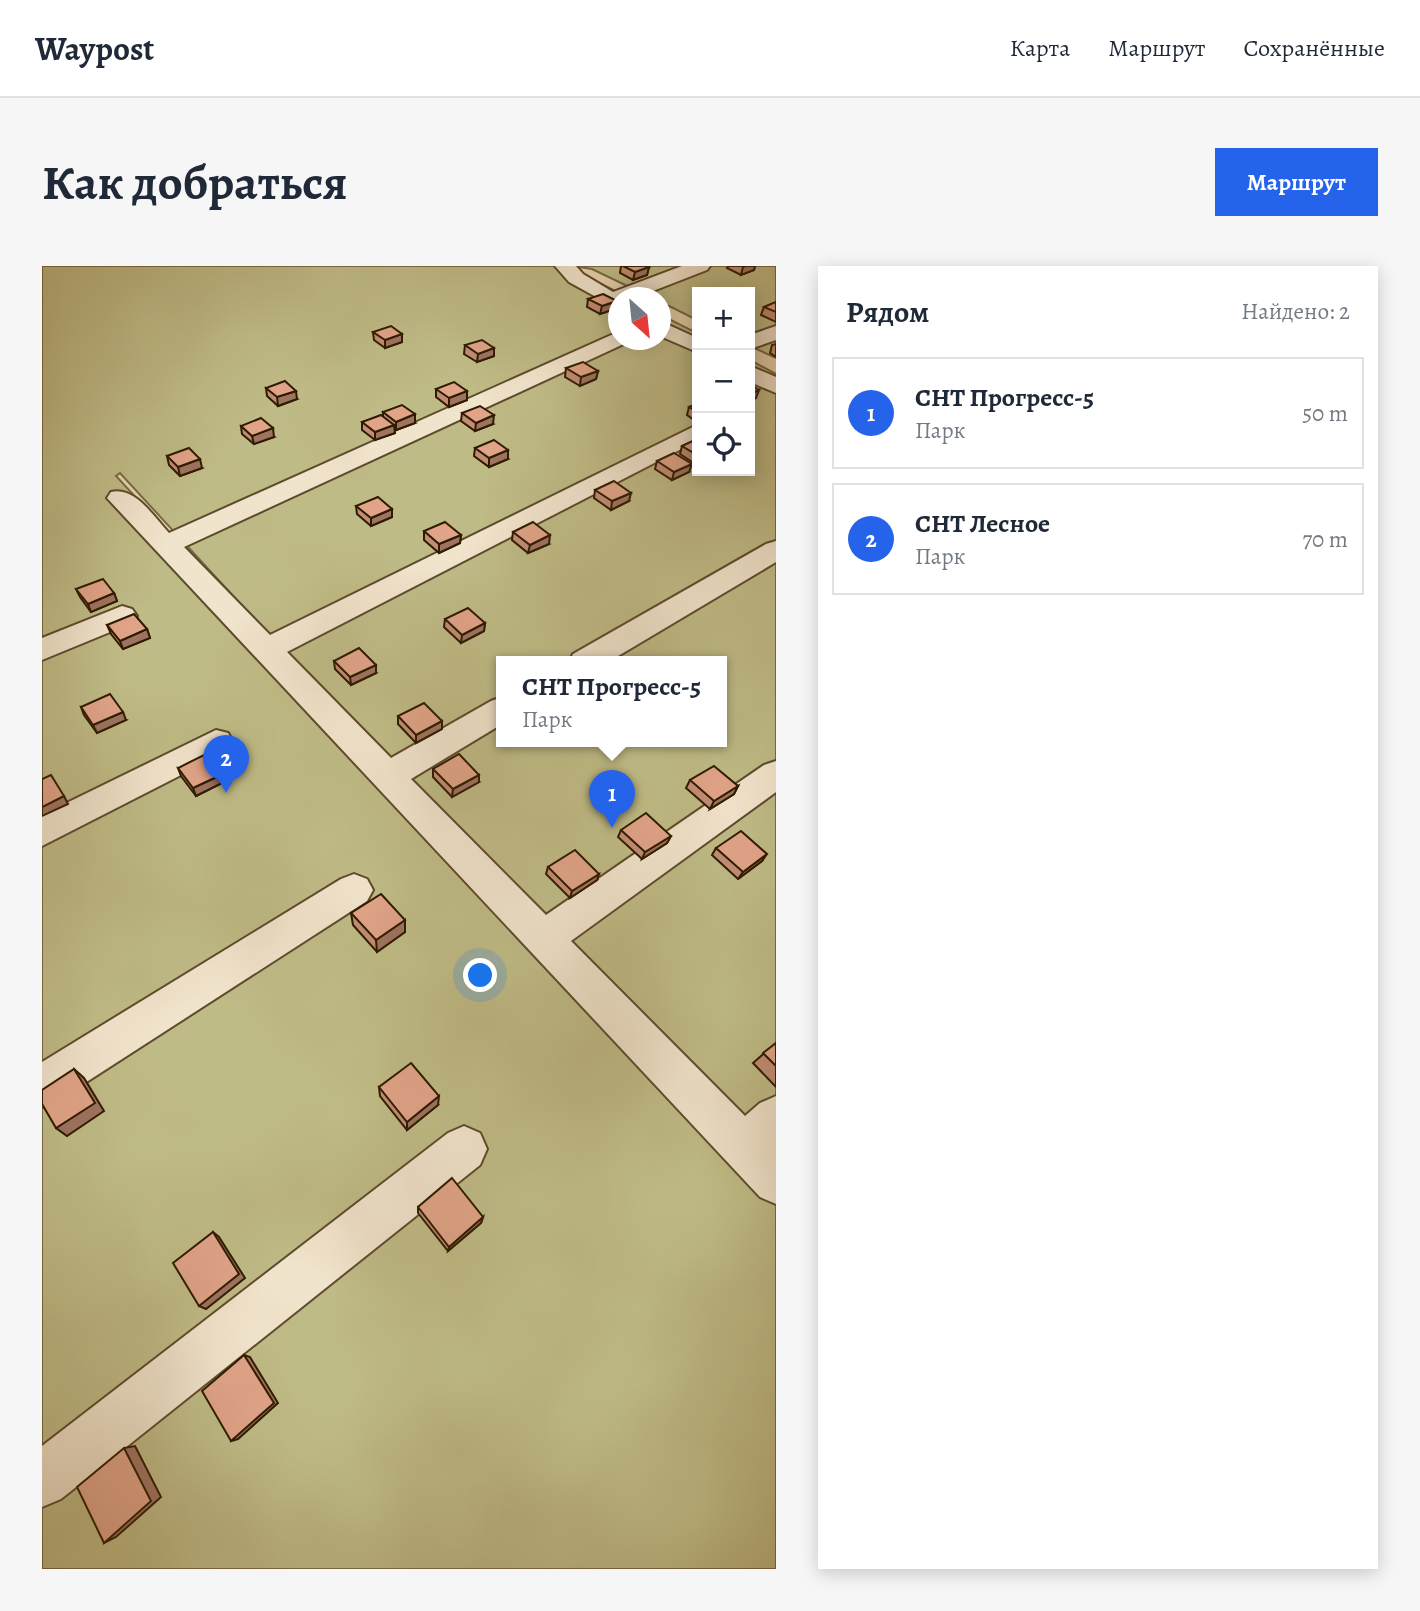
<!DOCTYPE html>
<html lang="ru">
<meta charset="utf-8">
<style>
body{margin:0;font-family:Alegreya,serif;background:#f6f6f7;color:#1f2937}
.controls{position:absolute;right:21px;top:21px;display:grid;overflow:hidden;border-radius:0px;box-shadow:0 4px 18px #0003}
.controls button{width:63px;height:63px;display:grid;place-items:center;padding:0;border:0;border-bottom:2px solid #e0e1e3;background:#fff;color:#1f2937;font:35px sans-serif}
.compass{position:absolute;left:566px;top:21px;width:63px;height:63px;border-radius:50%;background:#fff;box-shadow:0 4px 18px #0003;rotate:153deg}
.you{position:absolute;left:439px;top:710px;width:24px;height:24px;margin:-18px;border:5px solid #fff;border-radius:50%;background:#1a73e8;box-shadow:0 0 0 10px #1a73e833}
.badge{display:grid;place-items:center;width:46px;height:46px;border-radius:50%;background:#2563eb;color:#fff;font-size:23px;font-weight:700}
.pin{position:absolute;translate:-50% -58px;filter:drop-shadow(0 2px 4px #0008)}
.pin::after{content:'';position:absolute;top:37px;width:24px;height:21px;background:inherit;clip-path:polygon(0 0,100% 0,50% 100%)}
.popup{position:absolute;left:454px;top:390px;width:231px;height:91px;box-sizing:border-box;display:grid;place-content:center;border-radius:0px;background:#fff;filter:drop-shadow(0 2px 5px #0005);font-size:23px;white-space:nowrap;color:#747a83}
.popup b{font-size:26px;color:#1f2937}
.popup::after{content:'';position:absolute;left:50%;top:100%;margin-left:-14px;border:14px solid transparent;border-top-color:#fff}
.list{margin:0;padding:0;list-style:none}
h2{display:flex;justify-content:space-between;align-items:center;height:91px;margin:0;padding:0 28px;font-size:30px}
h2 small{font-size:23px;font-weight:400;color:#747a83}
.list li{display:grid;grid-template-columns:46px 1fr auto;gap:21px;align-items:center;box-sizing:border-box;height:112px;margin:0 14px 14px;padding:0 14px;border:2px solid #e0e1e3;border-radius:0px}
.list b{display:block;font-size:26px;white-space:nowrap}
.list p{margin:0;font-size:23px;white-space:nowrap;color:#747a83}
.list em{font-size:23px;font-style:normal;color:#747a83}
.icon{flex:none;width:38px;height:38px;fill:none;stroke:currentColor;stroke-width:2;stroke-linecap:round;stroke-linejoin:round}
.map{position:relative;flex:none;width:734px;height:1303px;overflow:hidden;border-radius:0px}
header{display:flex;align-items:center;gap:42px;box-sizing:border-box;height:98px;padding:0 35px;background:#fff;border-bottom:2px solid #e0e1e3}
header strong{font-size:33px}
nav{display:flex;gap:38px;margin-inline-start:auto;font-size:24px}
.intro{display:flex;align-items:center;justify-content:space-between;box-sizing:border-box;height:168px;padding:0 42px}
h1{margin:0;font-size:49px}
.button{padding:18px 32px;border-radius:0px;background:#2563eb;color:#fff;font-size:24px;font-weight:700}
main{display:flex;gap:42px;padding:0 42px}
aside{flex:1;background:#fff;border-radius:0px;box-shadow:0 4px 18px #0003}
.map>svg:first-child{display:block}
</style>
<header>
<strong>Waypost</strong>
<nav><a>Карта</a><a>Маршрут</a><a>Сохранённые</a></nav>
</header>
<div class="intro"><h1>Как добраться</h1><a class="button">Маршрут</a></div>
<main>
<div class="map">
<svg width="734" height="1303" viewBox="0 0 734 1303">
<rect width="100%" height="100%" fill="#ead5b0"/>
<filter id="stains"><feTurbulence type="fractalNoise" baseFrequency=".00286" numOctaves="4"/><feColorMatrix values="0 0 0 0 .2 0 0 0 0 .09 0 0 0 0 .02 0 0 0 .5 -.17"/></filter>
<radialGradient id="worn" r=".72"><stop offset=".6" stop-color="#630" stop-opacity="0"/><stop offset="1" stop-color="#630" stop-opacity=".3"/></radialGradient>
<g fill="#bfbb86" stroke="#776b43" stroke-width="2" fill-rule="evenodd">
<path d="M0,0H524L585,31L576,32V74H618L619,49L655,67V205H708V94L734,108V920L78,207L74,210L734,925V1303H0ZM460,396H680V476H460Z"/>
<path d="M531,0H734V92L708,80V26H655V54L619,36L618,32L608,31L550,3Z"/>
</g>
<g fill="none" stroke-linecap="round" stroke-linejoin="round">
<g stroke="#5e4a2c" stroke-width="4">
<g id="minor">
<path d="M513,0H534L541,8L571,26L640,0H668L665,4L593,32H576V43L527,16Z"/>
<path d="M618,55L655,72V86L618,70Z"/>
<path d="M734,60V74L708,83V69Z"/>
<path d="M576,66V74H586L584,77L142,281L228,369L655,159V175L245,386L349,492L449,435L460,431V458L369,513L504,649L722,499L734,495V526L529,675L703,850L718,837L734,830V938L718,931L65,232L69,226C93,220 112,251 127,267Z"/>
<path d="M708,100L734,111V127L708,116Z"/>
<path d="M734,275V296L566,396H527L531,388L724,278Z"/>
<path d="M80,340L90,343L95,350L90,357L0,394V372Z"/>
<path d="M174,464L186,467L191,476L186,485L0,580V549Z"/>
<path d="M312,608L325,613L331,624L325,635L15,835L0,841V796L299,613Z"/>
<path d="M422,860L438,867L445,883L438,899L19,1233L0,1241V1180L406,867Z"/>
</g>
</g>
<use href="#minor" fill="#f1e4cc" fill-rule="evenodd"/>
</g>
<g fill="#c28d76" stroke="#2f1b00" stroke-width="2">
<path d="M579,0H605L607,1L605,9L591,14L578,7Z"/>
<path d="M686,0H713L712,4L699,9L685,2Z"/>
<path d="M546,33L573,43L558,48L545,41Z"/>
<path d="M734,36V56L719,49L722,41Z"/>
<path d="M331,66L360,68V76L343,82L332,74Z"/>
<path d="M734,78V91L728,87L730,79Z"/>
<path d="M423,79L452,82V90L435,96L422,88Z"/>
<path d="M524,102L556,105L554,113L538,120L523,111Z"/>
<path d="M224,122L255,133L236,140L225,130Z"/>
<path d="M394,123L425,125V134L407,141L394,131Z"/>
<path d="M655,138V156L645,149L647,141Z"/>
<path d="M341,146L373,157L354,164L353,163V167L333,174L320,164V156L341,150Z"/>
<path d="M420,147L451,158L433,165L419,155Z"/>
<path d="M199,160L232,171L212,178L200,168Z"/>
<path d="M655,173V199L638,188L640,180Z"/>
<path d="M433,182L466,193L447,201L432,190Z"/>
<path d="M125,190L160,202L138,210L127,199Z"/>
<path d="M615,195L647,206L630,214L613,203Z"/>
<path d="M553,224L587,235L569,244L552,232Z"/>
<path d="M314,240L350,243V251L329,260L315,248Z"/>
<path d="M382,265L419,269L418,277L397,287L382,274Z"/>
<path d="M471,266L507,278L486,287L470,274Z"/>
<path d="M34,323L72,327L75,335L49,346L38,331Z"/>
<path d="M403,353L443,357L442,365L419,377L402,361Z"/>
<path d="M65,359L105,363L108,372L81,383L69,368Z"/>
<path d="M292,395L334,407L309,419L293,403Z"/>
<path d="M39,441L84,454L55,467L42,449Z"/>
<path d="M356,450L400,455V463L374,477L356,458Z"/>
<path d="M136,502L184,515L154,530L139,510Z"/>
<path d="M391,503L437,516L410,531L391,511Z"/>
<path d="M648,514L696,520L692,528L668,543L644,522Z"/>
<path d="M579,564L629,570L625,577L600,593L576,571Z"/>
<path d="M674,582L720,595L696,613L670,589Z"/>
<path d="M506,601L555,614L528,632L504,608Z"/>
<path d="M309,647L363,654V666L335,686L311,659Z"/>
<path d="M734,777V821L711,797Z"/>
<path d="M337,821L396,839L365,864L338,830Z"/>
<path d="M376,941L441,951L439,957L406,985L376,947Z"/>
</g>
<g fill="#9e7360" stroke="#2f1b00" stroke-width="2">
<path d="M704,0H713L712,4L699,9L701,1Z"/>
<path d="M607,1L605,9L591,14L593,6Z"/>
<path d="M575,35L573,43L558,48L560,40Z"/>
<path d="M360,68V76L343,82V74Z"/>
<path d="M452,82V90L435,96L436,88Z"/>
<path d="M556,105L554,113L538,120L539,111Z"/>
<path d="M717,124L714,132L708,135V128Z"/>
<path d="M254,125L255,133L236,140L235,131Z"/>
<path d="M425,125V134L407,141V132Z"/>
<path d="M373,148V157L354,164V156Z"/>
<path d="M452,149L451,158L433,165L434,157Z"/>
<path d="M352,159L353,167L333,174V166Z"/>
<path d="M231,162L232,171L212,178L210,170Z"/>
<path d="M466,184V193L447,201V192Z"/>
<path d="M158,193L160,202L138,210L136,201Z"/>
<path d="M650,198L647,206L630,214L632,206Z"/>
<path d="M589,227L587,235L569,244L570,235Z"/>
<path d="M350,243V251L329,260V252Z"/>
<path d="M419,269L418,277L397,287V278Z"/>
<path d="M508,269L507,278L486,287L488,279Z"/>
<path d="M72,327L75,335L49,346L46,338Z"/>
<path d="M443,357L442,365L419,377L420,369Z"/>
<path d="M105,363L108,372L81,383L78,375Z"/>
<path d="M334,399V407L309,419L308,411Z"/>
<path d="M81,446L84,454L55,467L51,459Z"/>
<path d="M400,455V463L374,477V469Z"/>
<path d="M181,508L184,515L154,530L151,522Z"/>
<path d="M437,509V516L410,531L411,523Z"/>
<path d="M696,520L692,528L668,543L672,535Z"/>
<path d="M22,530L26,538L0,550V541Z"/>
<path d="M629,570L625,577L600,593L603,586Z"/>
<path d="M725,588L720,595L696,613L701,606Z"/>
<path d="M557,608L555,614L528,632L530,625Z"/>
<path d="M363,654V666L335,686L334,674Z"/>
<path d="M32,803L42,812L62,845L25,870L14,862Z"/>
<path d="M397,830L396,839L365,864V856Z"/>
<path d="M441,951L439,957L406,985L407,981Z"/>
<path d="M171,966L177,971L203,1012L164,1043L157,1040Z"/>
<path d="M202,1089L208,1091L236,1137L196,1173L189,1175Z"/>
<path d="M93,1180L119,1231L74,1271L62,1277L82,1182Z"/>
</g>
<g fill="#e1a489" stroke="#2f1b00" stroke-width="2">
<path d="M581,0H605L607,1L593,6Z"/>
<path d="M561,28L575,35L560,40L546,33Z"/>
<path d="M734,36V46L722,41Z"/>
<path d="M349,60L360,68L343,74L331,66Z"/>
<path d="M440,74L452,82L436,88L423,79Z"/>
<path d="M541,96L556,105L539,111L524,102Z"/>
<path d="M243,115L254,125L235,131L224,122Z"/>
<path d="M412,116L425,125L407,132L394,123Z"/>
<path d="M708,119L717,124L708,128Z"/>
<path d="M655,138V146L647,141Z"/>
<path d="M360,139L373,148L354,156L341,146Z"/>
<path d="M438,140L452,149L434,157L420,147Z"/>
<path d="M339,149L352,159L333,166L320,156Z"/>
<path d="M219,152L231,162L210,170L199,160Z"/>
<path d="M655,173V189L640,180Z"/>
<path d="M452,174L466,184L447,192L433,182Z"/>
<path d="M147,182L158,193L136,201L125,190Z"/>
<path d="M632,187L650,198L632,206L615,195Z"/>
<path d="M572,215L589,227L570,235L553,224Z"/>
<path d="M336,231L350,243L329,252L314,240Z"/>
<path d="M403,256L419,269L397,278L382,265Z"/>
<path d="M491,256L508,269L488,279L471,266Z"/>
<path d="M61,313L72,327L46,338L34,323Z"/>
<path d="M426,342L443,357L420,369L403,353Z"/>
<path d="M92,348L105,363L78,375L65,359Z"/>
<path d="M317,382L334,399L308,411L292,395Z"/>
<path d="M68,428L81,446L51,459L39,441Z"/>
<path d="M382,437L400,455L374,469L356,450Z"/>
<path d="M166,487L181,508L151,522L136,502Z"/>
<path d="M417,488L437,509L411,523L391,503Z"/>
<path d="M672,500L696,520L672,535L648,514Z"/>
<path d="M9,509L22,530L0,541V513Z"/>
<path d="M604,547L629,570L603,586L579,564Z"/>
<path d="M699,565L725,588L701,606L674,582Z"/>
<path d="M533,584L557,608L530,625L506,601Z"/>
<path d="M339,628L363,654L334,674L309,647Z"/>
<path d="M734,777V800L721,787Z"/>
<path d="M369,797L397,830L365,856L337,821Z"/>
<path d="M32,803L53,837L14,862L0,838V824Z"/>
<path d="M410,912L441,951L407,981L376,941Z"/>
<path d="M171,966L197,1008L157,1040L131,997Z"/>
<path d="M202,1089L232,1137L189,1175L160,1125Z"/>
<path d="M82,1182L109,1235L62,1277L35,1221Z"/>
</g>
<rect width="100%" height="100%" filter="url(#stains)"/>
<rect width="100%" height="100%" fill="url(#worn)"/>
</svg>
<div class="controls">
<button>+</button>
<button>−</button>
<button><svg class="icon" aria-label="locate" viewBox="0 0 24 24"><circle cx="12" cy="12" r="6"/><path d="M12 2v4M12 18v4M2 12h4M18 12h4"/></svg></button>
</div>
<svg class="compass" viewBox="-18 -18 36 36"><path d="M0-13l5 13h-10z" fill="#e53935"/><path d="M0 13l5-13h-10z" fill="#747a83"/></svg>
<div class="you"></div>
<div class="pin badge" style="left:570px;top:562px">1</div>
<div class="popup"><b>СНТ Прогресс-5</b>Парк</div>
<div class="pin badge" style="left:184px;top:527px">2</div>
</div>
<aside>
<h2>Рядом<small>Найдено: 2</small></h2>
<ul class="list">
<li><span class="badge">1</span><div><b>СНТ Прогресс-5</b><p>Парк</p></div><em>50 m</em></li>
<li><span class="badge">2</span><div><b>СНТ Лесное</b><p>Парк</p></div><em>70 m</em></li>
</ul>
</aside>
</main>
